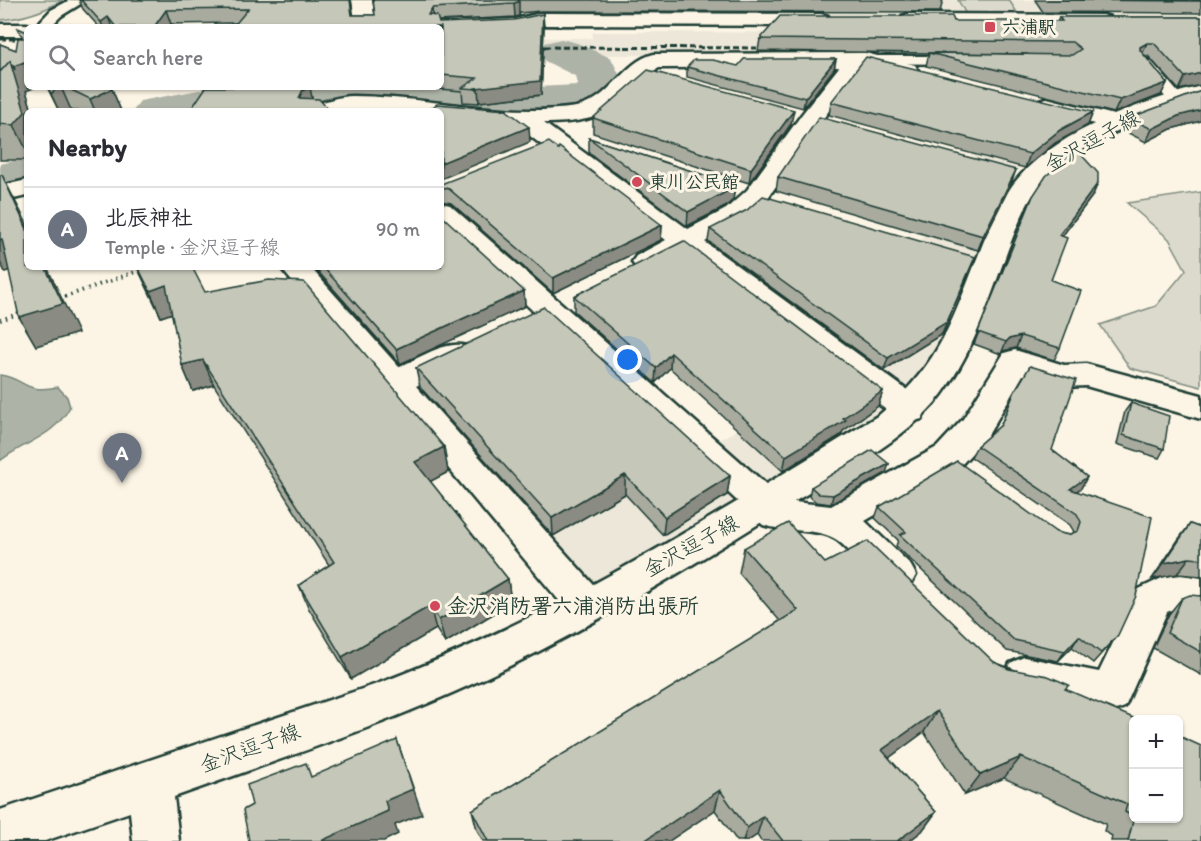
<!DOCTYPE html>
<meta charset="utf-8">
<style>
body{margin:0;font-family:Itim,"Klee One",sans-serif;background:#f2f2f3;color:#2b2b33}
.controls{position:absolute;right:18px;bottom:18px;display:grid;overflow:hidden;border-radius:9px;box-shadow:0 2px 4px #0004}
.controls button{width:54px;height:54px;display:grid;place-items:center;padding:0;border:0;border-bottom:2px solid #e1e1e2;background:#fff;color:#2b2b33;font:30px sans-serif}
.you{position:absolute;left:628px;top:360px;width:21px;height:21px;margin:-15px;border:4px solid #fff;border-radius:50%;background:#1a73e8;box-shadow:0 0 0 9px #1a73e833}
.badge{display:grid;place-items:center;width:39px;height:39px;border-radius:50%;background:#db2777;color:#fff;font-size:20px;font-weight:700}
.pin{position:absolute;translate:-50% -50px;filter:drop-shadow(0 2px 3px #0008)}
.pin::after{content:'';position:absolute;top:32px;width:21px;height:18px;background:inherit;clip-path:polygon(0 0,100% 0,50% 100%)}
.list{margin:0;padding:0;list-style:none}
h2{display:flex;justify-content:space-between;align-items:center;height:78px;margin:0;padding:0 24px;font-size:26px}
h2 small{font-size:20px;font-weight:400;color:#7c7c81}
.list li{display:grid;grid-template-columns:39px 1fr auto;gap:18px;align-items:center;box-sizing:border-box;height:84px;padding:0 24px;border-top:2px solid #e1e1e2}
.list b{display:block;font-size:22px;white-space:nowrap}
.list p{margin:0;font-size:20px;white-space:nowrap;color:#7c7c81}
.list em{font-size:20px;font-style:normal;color:#7c7c81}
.icon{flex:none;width:33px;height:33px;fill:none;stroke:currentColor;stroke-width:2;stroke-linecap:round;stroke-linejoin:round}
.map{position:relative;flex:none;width:1201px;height:841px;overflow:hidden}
.search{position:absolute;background:#fff;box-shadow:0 2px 4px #0004;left:24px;top:24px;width:420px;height:66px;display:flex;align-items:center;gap:15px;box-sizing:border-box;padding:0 21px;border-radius:9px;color:#7c7c81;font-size:22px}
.panel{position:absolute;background:#fff;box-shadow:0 2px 4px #0004;left:24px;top:108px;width:420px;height:162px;border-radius:9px}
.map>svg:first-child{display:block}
</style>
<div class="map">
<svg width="1201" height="841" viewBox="0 0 1201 841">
<rect width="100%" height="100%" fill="#fcf5e5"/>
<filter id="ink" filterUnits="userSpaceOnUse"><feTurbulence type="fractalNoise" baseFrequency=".0167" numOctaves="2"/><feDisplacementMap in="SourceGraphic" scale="12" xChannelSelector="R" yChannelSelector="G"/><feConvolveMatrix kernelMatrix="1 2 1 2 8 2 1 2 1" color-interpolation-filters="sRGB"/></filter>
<g filter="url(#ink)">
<g fill="#ece7d8">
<path d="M476,0H1201V16L550,14L469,21L468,8Z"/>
<path d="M593,32L1201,34V57L595,55L594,50L441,49V37L592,38Z"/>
<path d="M1125,73L1162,90L1054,141L1023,165L1005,185L936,351L909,386L881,410L763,485L590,586L545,535L786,403L856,345L894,293L957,171L993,136Z"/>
</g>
<g fill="#dcdacc" stroke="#7e8c80" stroke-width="1.5">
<path d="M0,0H62C42,13 23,18 0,20Z"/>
<path d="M958,0H1009L1018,14H966Z"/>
<path d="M1201,192V387L1130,368L1100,325L1156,306L1186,270L1169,239L1127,203Z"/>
</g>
<path fill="#aeb3a7" stroke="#758479" stroke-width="1.5" d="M0,375C27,379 23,394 58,387L67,397L70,407C53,438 25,441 0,461Z"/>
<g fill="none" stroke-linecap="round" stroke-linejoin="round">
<g fill="#aeb3a7" fill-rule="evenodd">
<path d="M561,39L577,43L611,58L625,86L610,105L582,113L515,116L358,101L312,111H133L140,101L199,90L441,87V81L515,88L578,85L575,76L545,61L539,52L545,43Z"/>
<path d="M27,158V190L0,196V164Z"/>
</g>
<g stroke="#1f3d34" stroke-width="5">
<g id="lane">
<path d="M70,0H87L61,16L50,27H35L51,10Z"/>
<path d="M865,56H958L965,60L958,64L860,63L858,60L860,57Z"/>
<path d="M1146,59L1151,61L1182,97L1184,100L1182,103H1170L1141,67L1138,64L1141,61Z"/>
</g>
</g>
<g stroke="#1f3d34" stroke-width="5">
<g id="street">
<path d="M541,13L821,14L828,16L831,20L828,24L821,26L541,25L515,31L441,34V27H431L434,24L441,22L515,19Z"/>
<path d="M909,14L1103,15L1110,17L1113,21L1110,25L1103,27L902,24L899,20L902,16Z"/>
<path d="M0,24H27L35,27H27V36H0Z"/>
<path d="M865,53L915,65L918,70L915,75L907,77L862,67L819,124L765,202L744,221L705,242L922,401L926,410L922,419L910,422L898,419L683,254C668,262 654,273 636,268L632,262L636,256L666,240L513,123L441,117V111H304L308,106C322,103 338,96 352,96C426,96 502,118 576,107C610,101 622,62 654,54ZM839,67L802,114L747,190L726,209L688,229L544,123C572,123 603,120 624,100C636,89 645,76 659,68Z"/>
<path d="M1047,98L1126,118L1130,123L1126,128L1118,130L1039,110L1035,105L1039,100Z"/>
<path d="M27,180V196L0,202V186Z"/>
<path d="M441,203L450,205L785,501L831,506L937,447L963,419L1004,353L1015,350L1064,365L1086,364L1201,395V419L1086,386L1064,387L1023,375L987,437L961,465L865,521L910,564L916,575L910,586C907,588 901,591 897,591C878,591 853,551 837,540C820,528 785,532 763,525L441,225Z"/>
<path d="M280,267H310L399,367C420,358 445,340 467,346L471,354L467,362L416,386L600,592L605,604L600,616L586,621L572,616Z"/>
<path d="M1182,575L1201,578V612L1176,608L1167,612L1125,707L1110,712L1024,695L1010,689L1004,676L1010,663L1024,657L1099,672L1139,589L1164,577Z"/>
</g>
</g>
<g stroke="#1f3d34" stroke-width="5">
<g id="secondary">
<path d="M352,0H372L376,27H356Z"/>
<path d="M1201,86V100C1141,118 1056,149 1026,207C996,269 984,338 942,394C907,440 838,475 789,505C690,567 589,629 483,679C383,726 277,760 174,797L179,841H133L130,812L45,841H0V810L374,685C553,619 717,514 879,415C938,367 951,324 978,256C989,228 1000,198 1020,176C1060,130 1143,101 1201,86Z"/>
</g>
</g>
<g stroke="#1f3d34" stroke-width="4" stroke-dasharray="1.5 4.5" stroke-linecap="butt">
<path d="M59,299L149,267"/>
<path d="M0,320L21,313"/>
</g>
<use href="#lane" fill="#fcf5e5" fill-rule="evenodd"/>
<use href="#street" fill="#fcf5e5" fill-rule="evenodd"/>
<use href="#secondary" fill="#fcf5e5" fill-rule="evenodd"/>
<g stroke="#1f3d34" stroke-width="3" stroke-dasharray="6 3" stroke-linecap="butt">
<path d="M0,39H27"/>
<path d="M526,47L775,48"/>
</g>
</g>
<g fill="#a9ab9f" stroke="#1f3d34" stroke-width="1.5">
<path d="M79,0H351L353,15H375L373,0H943L940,12L541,11L520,13L519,16L515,17L439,21V23L544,27L541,95L479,102V103L463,102L462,91L439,89V87H441V27L236,23L171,24L169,27H99L83,9Z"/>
<path d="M1035,0H1201V13L1043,12Z"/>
<path d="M1059,17H1201V85L1179,90L1148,56L1144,55L1167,83L1161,95L1114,113L926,66L929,53L1028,54L758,51L760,39L1057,21Z"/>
<path d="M27,32L26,91L32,111H27V160H0V44L16,50Z"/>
<path d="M836,59L834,69L803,108L687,77V67L738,66Z"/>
<path d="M47,87H111L121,111H73L71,110L70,111H59Z"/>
<path d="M1201,91V121L1171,129L1146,142L1124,131L1129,118Z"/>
<path d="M831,102L1093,112L1088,125L1055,143L1025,168L829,115Z"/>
<path d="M593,118L791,124L749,183L593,133Z"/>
<path d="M589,138L735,185L733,200L725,207L687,226L589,153Z"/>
<path d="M778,177L1011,184L978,250L776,191Z"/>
<path d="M441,184L662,225L661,240L553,293L451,203L441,201Z"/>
<path d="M1093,195L1062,236L1051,280L1060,348L1054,360L1016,348L1003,351L1001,354L974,344L1033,196Z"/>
<path d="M710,229L970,270L942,334L884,370L708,241Z"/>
<path d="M137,267L205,292L444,447L448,472L430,481L508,579L511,603L445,643L436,629L351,679L309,609L299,585L329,565L214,385L193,391L182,365L172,313L161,317Z"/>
<path d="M314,267H441L524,291L525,306L400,364Z"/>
<path d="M574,296L883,391L878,406L843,431L841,435L783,471L670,368L655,383L574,311Z"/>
<path d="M416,368L730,476L727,495L663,535L625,494L553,536L420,387Z"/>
<path d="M1015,391L1052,450L1087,477L1081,488L1077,491L1109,645L1093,663L1072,647L1058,661L1007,651L896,546L898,540L875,518L879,507L1056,532L1068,535L1074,532L1070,525L971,457L977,446L1000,426Z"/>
<path d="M1131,403L1164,449L1159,458L1117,444L1125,411Z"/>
<path d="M886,473L831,504L816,502L809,496L811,487Z"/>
<path d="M1190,524L1201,528V576L1177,574L1152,579L1178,540Z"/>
<path d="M744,548L825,563L994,662L1066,689L1201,841H1111L1112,836L1104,831L1106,824L1004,778L965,795L924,732L889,758L936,812L922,831L909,841H761L757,835L748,841H737L715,810L669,841H483L477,830L472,810L780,621L739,573Z"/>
<path d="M1201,596V675L1153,648L1169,614L1182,598Z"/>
</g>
<g fill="#8a8b82" stroke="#1f3d34" stroke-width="1.5">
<path d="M519,0V16L515,17L514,3Z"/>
<path d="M432,8L433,22L428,15Z"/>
<path d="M166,10L171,24L169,27H154Z"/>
<path d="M543,14L544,27L541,95L479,102L478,89H476Z"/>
<path d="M108,17L112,27H103L101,22Z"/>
<path d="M1147,43L1142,55L1135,59L1140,47Z"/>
<path d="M836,59L834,69L803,108L805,98Z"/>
<path d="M10,61L14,66L27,61V87H36L26,91L32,111H27V151L14,125Z"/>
<path d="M1201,73V85L1179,90L1185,77Z"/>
<path d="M1167,83L1161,95L1114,113L1120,100Z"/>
<path d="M57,87H61L71,110L70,111H59L51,94Z"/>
<path d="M310,88L313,102L299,98L303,90Z"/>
<path d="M112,89L121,111H95L90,99Z"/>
<path d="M794,110L791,124L749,183L751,169Z"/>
<path d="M1201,110V121L1171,129L1146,142L1152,129L1178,116Z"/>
<path d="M1093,112L1088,125L1055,143L1025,168L1030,154L1060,130Z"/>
<path d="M529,127L530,142L441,179V163Z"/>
<path d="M1016,170L1011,184L978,250L983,236Z"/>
<path d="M2,175L27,224V229Z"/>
<path d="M1098,183L1093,195L1054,247L1059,235Z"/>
<path d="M735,185L733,200L725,207L687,226L688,212Z"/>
<path d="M662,225L661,240L553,293V278Z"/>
<path d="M2,239L18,267L5,272L0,262V240Z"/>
<path d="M975,257L942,334L884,370L888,358Z"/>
<path d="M45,267H47L78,333L36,346L19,317Z"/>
<path d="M166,285L178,311L161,317L150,291Z"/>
<path d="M524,291L525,306L400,364L396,349Z"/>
<path d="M1021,336L1016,348L1003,351L1001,354L1006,342L1009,339Z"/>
<path d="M671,353L670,368L655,383L656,368Z"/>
<path d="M203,360L214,385L193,391L182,365Z"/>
<path d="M883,391L878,406L843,431L841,435L783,471L786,456Z"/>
<path d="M444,447L448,472L420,487L415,462Z"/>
<path d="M889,464L886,473L831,504L833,495Z"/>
<path d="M625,475V494L553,536L552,518Z"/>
<path d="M730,476L727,495L663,535L665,517Z"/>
<path d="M1087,477L1081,488L1064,500L1070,489Z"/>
<path d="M1189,558L1177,574L1152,579L1164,563Z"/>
<path d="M508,579L511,603L445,643L439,620Z"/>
<path d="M430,606L436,629L351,679L342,657Z"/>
<path d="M1079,636L1072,647L1058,661L1065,651Z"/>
<path d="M937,711L924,732L871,771L882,750Z"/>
<path d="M397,740L422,814L395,825L398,834L384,841H321L385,801Z"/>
<path d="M1021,757L1004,778L965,795L980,775Z"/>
<path d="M720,790L715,810L669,841H644Z"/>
<path d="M936,812L922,831L909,841H897Z"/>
<path d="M763,816L757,835L748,841H743L747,828Z"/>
</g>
<g fill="#c5c7b9" stroke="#1f3d34" stroke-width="1.5">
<path d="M81,0H350L352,15H375L373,0H519L518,2L514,3L432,8L428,15L437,16L439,23L514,20L543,14L540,81L476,88L478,89L462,88L477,78L441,75V27H233L248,9L166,10L154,27H116L108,17L101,22Z"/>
<path d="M1047,0H1201V1Z"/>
<path d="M780,16H952L954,21H1062L1059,17H1201V73L1185,77L1154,43H1147L1140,47V50L1167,83L1120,100L929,53L1072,55L1081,49L1072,42L760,39Z"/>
<path d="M18,28L27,32V61L14,66L15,70L10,61L0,72V44L16,50L18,38H23Z"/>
<path d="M866,57L1093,112L1060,130L1030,154L831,102Z"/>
<path d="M744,59H836L805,98L687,67L694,60H713L738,66Z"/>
<path d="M10,61L25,112L14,125L0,124V72Z"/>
<path d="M648,70L794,110L751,169L593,118Z"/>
<path d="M48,87H57L51,94Z"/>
<path d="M65,87H111L112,89L90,99Z"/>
<path d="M206,87H309L310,88L303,90L299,98L319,99L330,111H190Z"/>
<path d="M1201,91V110L1178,116L1152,129L1129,118Z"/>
<path d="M437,104L506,110L529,127L441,163V111H427Z"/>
<path d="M819,117L1016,170L983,236L778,177Z"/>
<path d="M589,138L735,185L726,192L688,212Z"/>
<path d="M549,142L558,149L559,147L662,225L553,278L449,189L441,187V184Z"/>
<path d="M1076,149L1098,173V183L1059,235L1067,238L1051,280L1081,291L1060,348L1021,336L1009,339L1006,342L978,332L1033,196L1046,176Z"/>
<path d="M0,175H2L27,229V267H45L63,304L19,317L2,239L0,240Z"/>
<path d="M763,196L975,257L947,322L888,358L710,229L747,210Z"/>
<path d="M441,215L524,291L396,349L323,267H441Z"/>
<path d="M684,241L883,391L843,418L846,420L786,456L671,353L656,368L574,296Z"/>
<path d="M138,267H192L205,292L269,280L304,282L444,447L415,462L508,579L439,620L430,606L342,657L299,585L334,562L203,360L182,365L166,285L150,291Z"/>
<path d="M544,307L730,476L665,517L625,475L552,518L416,368Z"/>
<path d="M1030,366L1076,380L1052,450L1087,477L1070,489L1152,517L1136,596L1118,635L1101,653L1079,636L1065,651L1014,640L900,535L906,532L879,507L957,461L1056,532L1068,535L1078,531L1081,522L1077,514L977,446L1001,425L1015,391Z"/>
<path d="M1131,403L1169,416L1164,449L1123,435Z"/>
<path d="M872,450L889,464L833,495L819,494L811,487Z"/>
<path d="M788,523L825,563L868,541L994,662L1009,669L1048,676L1069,685L1065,689L1138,720H1134V817L1125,812L1127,804L1021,757L980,775L937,711L882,750L936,812L897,841H783L763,816L747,828L720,790L644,841H488L472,810L798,610L744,548Z"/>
<path d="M1190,524L1201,528V559L1189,558L1164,563Z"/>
<path d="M1190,595L1201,596V652L1167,633L1182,598Z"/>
<path d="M1179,736L1201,746V841H1128L1134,817V819H1179Z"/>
<path d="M397,740L413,789L385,801L388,811L321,841H249L243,810L252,805L247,785L306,763L311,777Z"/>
</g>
</g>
<g fill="#d1495b" stroke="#fcf5e5" stroke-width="2">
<rect x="984" y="21" width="12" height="12" rx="3"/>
<circle cx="637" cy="182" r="6"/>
<circle cx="435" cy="606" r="6"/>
</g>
<g text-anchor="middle" stroke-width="6" stroke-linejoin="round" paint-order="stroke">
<g font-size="18" font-weight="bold" fill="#1f3d34" stroke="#fcf5e5" text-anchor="start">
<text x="1002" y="33">六浦駅</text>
<text x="649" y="188">東川公民館</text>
</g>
<g font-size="21" fill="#1f3d34" stroke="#fcf5e5">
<text transform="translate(1092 141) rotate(-29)" y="7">金沢逗子線</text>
<text transform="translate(691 546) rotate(-29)" y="7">金沢逗子線</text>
<text transform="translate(250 748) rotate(-20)" y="7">金沢逗子線</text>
</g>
<g font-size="21" font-weight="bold" fill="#1f3d34" stroke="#fcf5e5" text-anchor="start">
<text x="447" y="613">金沢消防署六浦消防出張所</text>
</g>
</g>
</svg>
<div class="controls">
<button>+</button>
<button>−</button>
</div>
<div class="you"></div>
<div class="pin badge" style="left:122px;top:483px;background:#6b7280">A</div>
<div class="search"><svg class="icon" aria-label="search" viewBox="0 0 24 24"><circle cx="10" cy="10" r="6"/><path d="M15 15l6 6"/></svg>Search here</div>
<section class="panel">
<h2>Nearby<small></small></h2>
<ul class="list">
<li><span class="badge" style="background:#6b7280">A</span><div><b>北辰神社</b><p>Temple · 金沢逗子線</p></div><em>90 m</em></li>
</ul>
</section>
</div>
